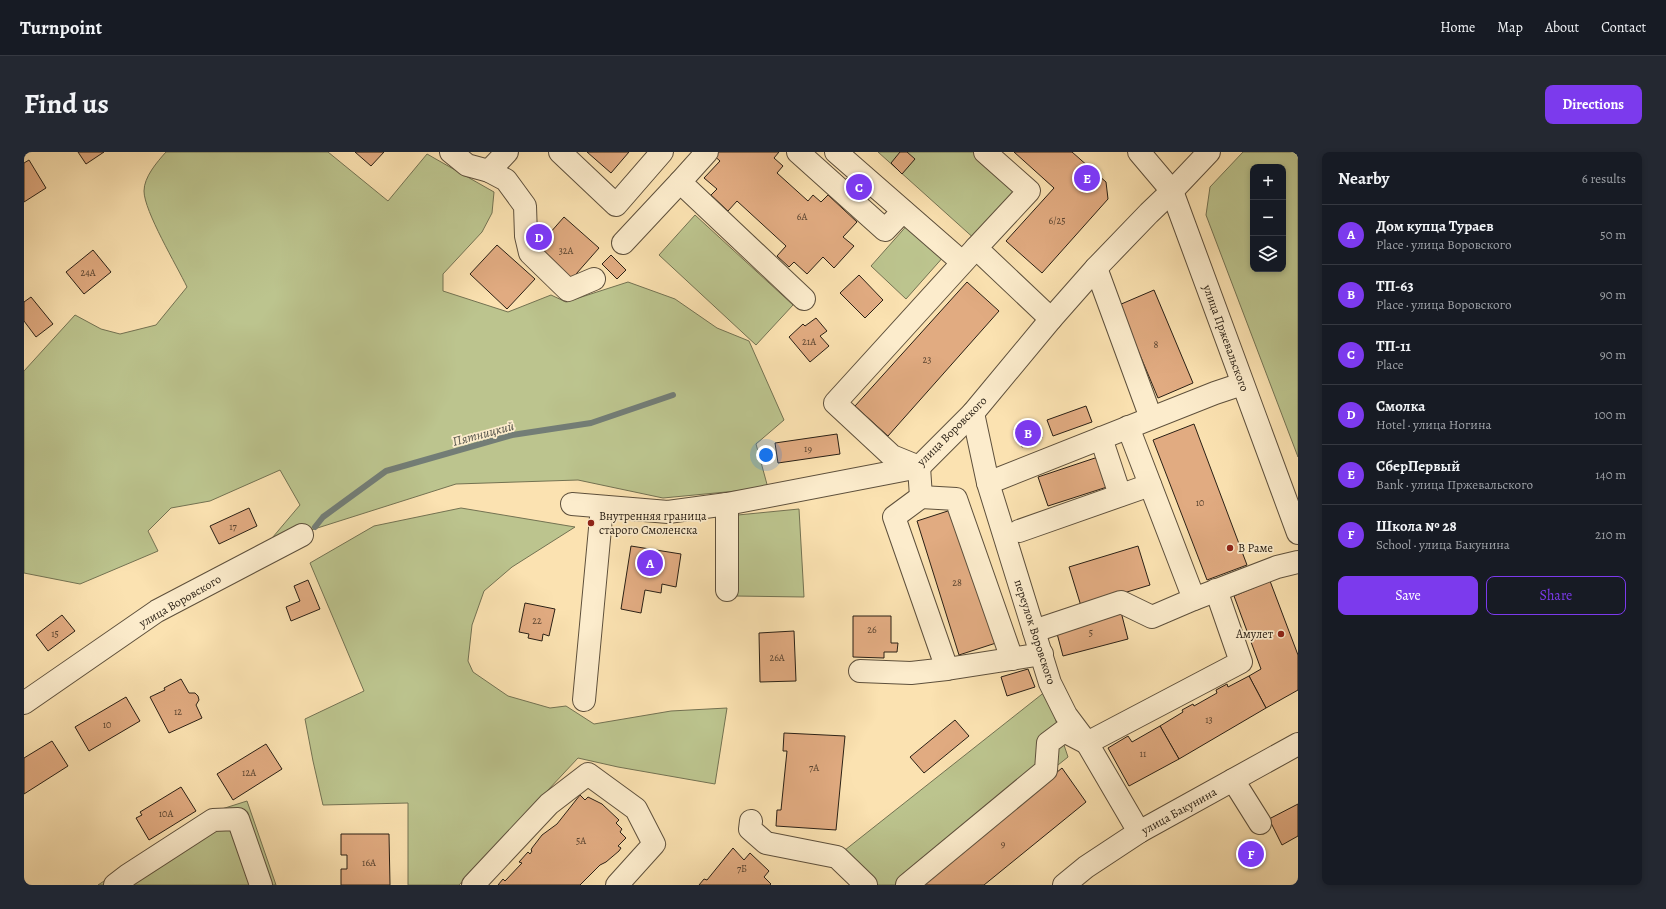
<!DOCTYPE html>
<meta charset="utf-8">
<style>
body{margin:0;font-family:Alegreya,serif;background:#242831;color:#f1f3f6}
.controls{position:absolute;right:12px;top:12px;display:grid;overflow:hidden;border-radius:8px;box-shadow:0 2px 6px #0003}
.controls button{width:36px;height:36px;display:grid;place-items:center;padding:0;border:0;border-bottom:1px solid #363941;background:#171b24;color:#f1f3f6;font:20px sans-serif}
.you{position:absolute;left:742px;top:303px;width:14px;height:14px;margin:-10px;border:3px solid #fff;border-radius:50%;background:#1a73e8;box-shadow:0 0 0 6px #1a73e833}
.badge{display:grid;place-items:center;width:26px;height:26px;border-radius:50%;background:#7c3aed;color:#fff;font-size:13px;font-weight:700}
.pin{position:absolute;translate:-50% -50%;border:2px solid #fff;box-shadow:0 1px 4px #0006}
.list{margin:0;padding:0;list-style:none}
h2{display:flex;justify-content:space-between;align-items:center;height:52px;margin:0;padding:0 16px;font-size:17px}
h2 small{font-size:13px;font-weight:400;color:#9ea1a6}
.list li{display:grid;grid-template-columns:26px 1fr auto;gap:12px;align-items:center;box-sizing:border-box;height:60px;padding:0 16px;border-top:1px solid #363941}
.list b{display:block;font-size:15px;white-space:nowrap}
.list p{margin:0;font-size:13px;white-space:nowrap;color:#9ea1a6}
.list em{font-size:13px;font-style:normal;color:#9ea1a6}
.actions{display:flex;gap:8px;padding:12px 16px}
.actions a{flex:1;padding:9px 0;border:1px solid #7c3aed;border-radius:8px;text-align:center;font-size:14px;color:#7c3aed}
.actions .main{background:#7c3aed;color:#fff}
.icon{flex:none;width:22px;height:22px;fill:none;stroke:currentColor;stroke-width:2;stroke-linecap:round;stroke-linejoin:round}
.map{position:relative;flex:none;width:1274px;height:733px;overflow:hidden;border-radius:8px}
header{display:flex;align-items:center;gap:24px;box-sizing:border-box;height:56px;padding:0 20px;background:#171b24;border-bottom:1px solid #363941}
header strong{font-size:19px}
nav{display:flex;gap:22px;margin-inline-start:auto;font-size:14px}
.intro{display:flex;align-items:center;justify-content:space-between;box-sizing:border-box;height:96px;padding:0 24px}
h1{margin:0;font-size:28px}
.button{padding:10px 18px;border-radius:8px;background:#7c3aed;color:#fff;font-size:14px;font-weight:700}
main{display:flex;gap:24px;padding:0 24px}
aside{flex:1;background:#171b24;border-radius:8px;box-shadow:0 2px 6px #0003}
.map>svg:first-child{display:block}
</style>
<header>
<strong>Turnpoint</strong>
<nav><a>Home</a><a>Map</a><a>About</a><a>Contact</a></nav>
</header>
<div class="intro"><h1>Find us</h1><a class="button">Directions</a></div>
<main>
<div class="map">
<svg width="1274" height="733" viewBox="0 0 1274 733">
<rect width="100%" height="100%" fill="#fbe2b1"/>
<filter id="stains"><feTurbulence type="fractalNoise" baseFrequency=".005" numOctaves="4"/><feColorMatrix values="0 0 0 0 .2 0 0 0 0 .09 0 0 0 0 .02 0 0 0 .5 -.17"/></filter>
<radialGradient id="worn" r=".72"><stop offset=".6" stop-color="#630" stop-opacity="0"/><stop offset="1" stop-color="#630" stop-opacity=".3"/></radialGradient>
<g fill="#bcc48e" stroke="#737252" fill-rule="evenodd">
<path d="M142,0H304L364,49L403,2L470,40L468,61L458,80L419,122V139L484,160L527,143L542,150L604,130L651,147L693,176L725,189L760,268L732,292L744,336L639,346L554,328L432,332L243,392L276,353L256,318L186,349L147,356L124,379L134,399L56,432L0,421V219L51,163L77,177L96,182L132,173L163,135C153,114 120,59 120,39C120,25 133,10 142,0Z"/>
<path d="M854,0H955L999,40L953,89Z"/>
<path d="M1219,0H1274V305L1182,63L1186,35ZM1229,15H1259V117H1229Z"/>
<path d="M671,63L769,153L732,193L635,103Z"/>
<path d="M886,70L921,103L882,147L847,114Z"/>
<path d="M437,356L551,375L488,415L460,439L448,473L444,509L449,520L484,544L526,556L542,554L570,572L647,559L703,556L691,632L594,615L554,606L435,733H384V651L299,653L289,609L281,567L340,539L286,411L350,374Z"/>
<path d="M775,357L780,445L711,444L714,363Z"/>
<path d="M1022,539L1044,605L884,733H854L821,698Z"/>
<path d="M223,649L252,733H74L182,662Z"/>
</g>
<g fill="none" stroke-linecap="round" stroke-linejoin="round">
<path stroke="#737d76" stroke-width="6" d="M291,375L299,365L362,319L488,283L567,271L649,243"/>
</g>
<g fill="#e1ab81" stroke="#2a2015">
<path d="M54,0H80L62,12Z"/>
<path d="M331,0H360L347,14Z"/>
<path d="M563,0H605L587,21Z"/>
<path d="M688,0H755L750,6L759,14L753,21L784,49L789,43L797,50L804,43L833,70L819,85L830,94L810,116L799,105L783,122L770,110L765,115L753,104L762,94L713,49L704,59L687,43L693,37L680,26L696,9L687,1Z"/>
<path d="M876,0H883L891,7L878,22L867,11Z"/>
<path d="M990,0H1048L1082,30L1084,47L1018,121L982,89L1030,36Z"/>
<path d="M5,8L22,36L0,50V11Z"/>
<path d="M829,19L852,38L841,51L818,32Z"/>
<path d="M540,65L575,96L545,130L510,99Z"/>
<path d="M473,93L511,127L483,157L446,122Z"/>
<path d="M69,98L87,120L60,142L42,120Z"/>
<path d="M587,103L602,118L593,127L578,112Z"/>
<path d="M835,123L859,148L841,166L816,141Z"/>
<path d="M943,130L975,159L864,284L831,254Z"/>
<path d="M1130,138L1169,231L1134,246L1095,153Z"/>
<path d="M7,145L29,172L12,185L0,169V150Z"/>
<path d="M792,166L803,179L796,184L805,194L786,210L765,185L779,172L781,174Z"/>
<path d="M1062,254L1068,270L1029,284L1023,268Z"/>
<path d="M1010,268L1018,286L998,295L990,277Z"/>
<path d="M1170,272L1223,413L1183,428L1129,288Z"/>
<path d="M813,282L816,302L754,311L751,291Z"/>
<path d="M1074,305L1083,335L1024,354L1014,325Z"/>
<path d="M225,356L233,374L195,392L186,374Z"/>
<path d="M930,357L972,491L935,503L893,369Z"/>
<path d="M607,394L657,402L652,435L638,432L637,441L621,438L617,461L597,457Z"/>
<path d="M1114,394L1126,433L1057,454L1045,415Z"/>
<path d="M284,428L296,457L267,469L262,455L276,449L270,434Z"/>
<path d="M1246,429L1274,503V538L1242,556L1225,524L1237,517L1210,444Z"/>
<path d="M501,451L531,457L525,484L519,482L518,489L504,486L505,482L495,480Z"/>
<path d="M1096,456L1104,487L1039,504L1031,474Z"/>
<path d="M38,463L51,479L24,499L12,483Z"/>
<path d="M829,464H867V491H874L873,500H860V506L829,505Z"/>
<path d="M770,479L772,529L736,530L735,481Z"/>
<path d="M1004,517L1011,535L983,544L977,525Z"/>
<path d="M1225,524L1242,556L1155,607L1136,574L1159,560L1158,558L1169,552L1170,554L1193,541L1192,538L1203,532L1204,535Z"/>
<path d="M157,527L165,541H171L174,544L175,548L172,553L178,566L145,581L126,545L141,538L140,536Z"/>
<path d="M102,545L116,569L65,599L51,575Z"/>
<path d="M931,568L945,584L900,621L886,605Z"/>
<path d="M1136,574L1155,607L1105,634L1084,596L1104,584L1108,590Z"/>
<path d="M760,581L821,584L812,678L752,674L753,658H757L763,599H759Z"/>
<path d="M28,589L44,614L0,642V606Z"/>
<path d="M242,592L258,617L209,648L193,622Z"/>
<path d="M1038,616L1062,650L960,733H897Z"/>
<path d="M157,635L172,659L125,688L112,666L118,663L116,660Z"/>
<path d="M556,643L561,648L564,645L578,652L595,668L592,671L598,677L596,680L602,686L594,694L597,696L595,699L582,710L576,713L556,733H474L479,727L481,729L498,711L495,710L504,700L506,702L508,699L507,698L508,696L518,683L533,672Z"/>
<path d="M1274,652V684L1258,693L1245,667Z"/>
<path d="M317,682H365L366,733H317V717H323V703H317Z"/>
<path d="M709,696L720,708L726,701L745,719L740,725L747,732L746,733H675L680,727L683,728Z"/>
</g>
<g fill="none" stroke-linecap="round" stroke-linejoin="round">
<g stroke="#5e503c" stroke-width="24">
<g id="minor">
<path d="M427,0L443,13L465,19L483,0"/>
<path d="M536,0L592,53L638,0"/>
<path d="M683,0L656,30L780,147"/>
<path d="M774,0L861,78L879,59"/>
<path d="M812,0L938,110"/>
<path d="M961,0L1005,39L952,96L1027,167"/>
<path d="M1115,0L1148,39L1274,381"/>
<path d="M465,19L482,28L501,54L502,84L506,101L544,138L570,127"/>
<path d="M599,91L656,30"/>
<path d="M952,96L811,251L868,304L895,315L897,345L870,365L923,517L1018,502"/>
<path d="M1072,116L1127,266"/>
<path d="M949,261L964,331L1026,531L1042,563L1063,591L1115,680"/>
<path d="M1104,275L1170,447L1253,415L1274,410"/>
<path d="M1077,286L1096,343"/>
<path d="M964,331L1191,241L1218,232"/>
<path d="M897,345L932,347L988,507"/>
<path d="M548,352L644,360L703,352L895,315L949,261L1027,167L1072,116L1125,61L1148,39L1185,0"/>
<path d="M995,379L1126,333"/>
<path d="M703,438V352"/>
<path d="M1010,479L1097,450L1128,465L1170,447"/>
<path d="M836,519L887,521L923,517"/>
<path d="M560,548L578,355"/>
<path d="M0,551L133,459L278,383"/>
<path d="M1209,628L1236,671"/>
<path d="M727,669L726,677L742,691L813,705L842,733"/>
<path d="M91,733L104,723L189,668L214,667L237,733"/>
<path d="M449,733L525,652L564,622L612,657L630,692L593,733"/>
<path d="M883,733L1022,618L1024,591L1040,579L1063,591L1217,510L1192,438"/>
<path d="M1040,733L1062,715L1115,680L1274,592"/>
</g>
</g>
<use href="#minor" stroke="#fceccc" stroke-width="22"/>
</g>
<g fill="#8f2418" stroke="#fceccc" stroke-width="1.5">
<circle cx="567" cy="371" r="4"/>
<circle cx="1206" cy="396" r="4"/>
<circle cx="1257" cy="482" r="4"/>
</g>
<g text-anchor="middle" stroke-width="3.5" stroke-linejoin="round" paint-order="stroke">
<g font-size="10" fill="#584330">
<text x="778" y="68">6А</text>
<text x="1033" y="72">6/25</text>
<text x="542" y="102">32А</text>
<text x="64" y="124">24А</text>
<text x="785" y="193">21А</text>
<text x="1132" y="196">8</text>
<text x="903" y="211">23</text>
<text x="784" y="300">19</text>
<text x="1176" y="354">10</text>
<text x="209" y="378">17</text>
<text x="933" y="434">28</text>
<text x="513" y="472">22</text>
<text x="848" y="481">26</text>
<text x="1067" y="484">5</text>
<text x="31" y="485">15</text>
<text x="753" y="509">26А</text>
<text x="154" y="563">12</text>
<text x="1185" y="571">13</text>
<text x="83" y="576">10</text>
<text x="1119" y="605">11</text>
<text x="790" y="619">7А</text>
<text x="225" y="624">12А</text>
<text x="142" y="665">10А</text>
<text x="557" y="692">5А</text>
<text x="979" y="695">9</text>
<text x="345" y="714">16А</text>
<text x="718" y="720">7Б</text>
</g>
<g font-size="12" fill="#2a2015" stroke="#fceccc">
<text transform="translate(1202 186) rotate(70)" y="4">улица Пржевальского</text>
<text transform="translate(928 279) rotate(-45)" y="4">улица Воровского</text>
<text transform="translate(156 449) rotate(-30)" y="4">улица Воровского</text>
<text transform="translate(1011 480) rotate(72)" y="4">переулок Воровского</text>
<text transform="translate(1155 659) rotate(-29)" y="4">улица Бакунина</text>
</g>
<g font-size="12" fill="#2a2015" stroke="#fceccc" text-anchor="start">
<text x="575" y="368">Внутренняя граница<tspan x="575" dy="14">старого Смоленска</tspan></text>
<text x="1214" y="400">В Раме</text>
<text x="1249" y="486" text-anchor="end">Амулет</text>
</g>
<g font-size="13" font-style="italic" fill="#4e4e46" stroke="#fceccc">
<text transform="translate(459 281) rotate(-15)" y="5">Пятницкий</text>
</g>
</g>
<rect width="100%" height="100%" filter="url(#stains)"/>
<rect width="100%" height="100%" fill="url(#worn)"/>
</svg>
<div class="controls">
<button>+</button>
<button>−</button>
<button><svg class="icon" aria-label="layers" viewBox="0 0 24 24"><path d="M12 4l9 5-9 5-9-5zM3 14l9 5 9-5"/></svg></button>
</div>
<div class="you"></div>
<div class="pin badge" style="left:626px;top:411px">A</div>
<div class="pin badge" style="left:1004px;top:281px">B</div>
<div class="pin badge" style="left:835px;top:35px">C</div>
<div class="pin badge" style="left:515px;top:85px">D</div>
<div class="pin badge" style="left:1063px;top:26px">E</div>
<div class="pin badge" style="left:1227px;top:702px">F</div>
</div>
<aside>
<h2>Nearby<small>6 results</small></h2>
<ul class="list">
<li><span class="badge">A</span><div><b>Дом купца Тураев</b><p>Place · улица Воровского</p></div><em>50 m</em></li>
<li><span class="badge">B</span><div><b>ТП-63</b><p>Place · улица Воровского</p></div><em>90 m</em></li>
<li><span class="badge">C</span><div><b>ТП-11</b><p>Place</p></div><em>90 m</em></li>
<li><span class="badge">D</span><div><b>Смолка</b><p>Hotel · улица Ногина</p></div><em>100 m</em></li>
<li><span class="badge">E</span><div><b>СберПервый</b><p>Bank · улица Пржевальского</p></div><em>140 m</em></li>
<li><span class="badge">F</span><div><b>Школа № 28</b><p>School · улица Бакунина</p></div><em>210 m</em></li>
</ul>
<div class="actions"><a class="main">Save</a><a>Share</a></div>
</aside>
</main>
